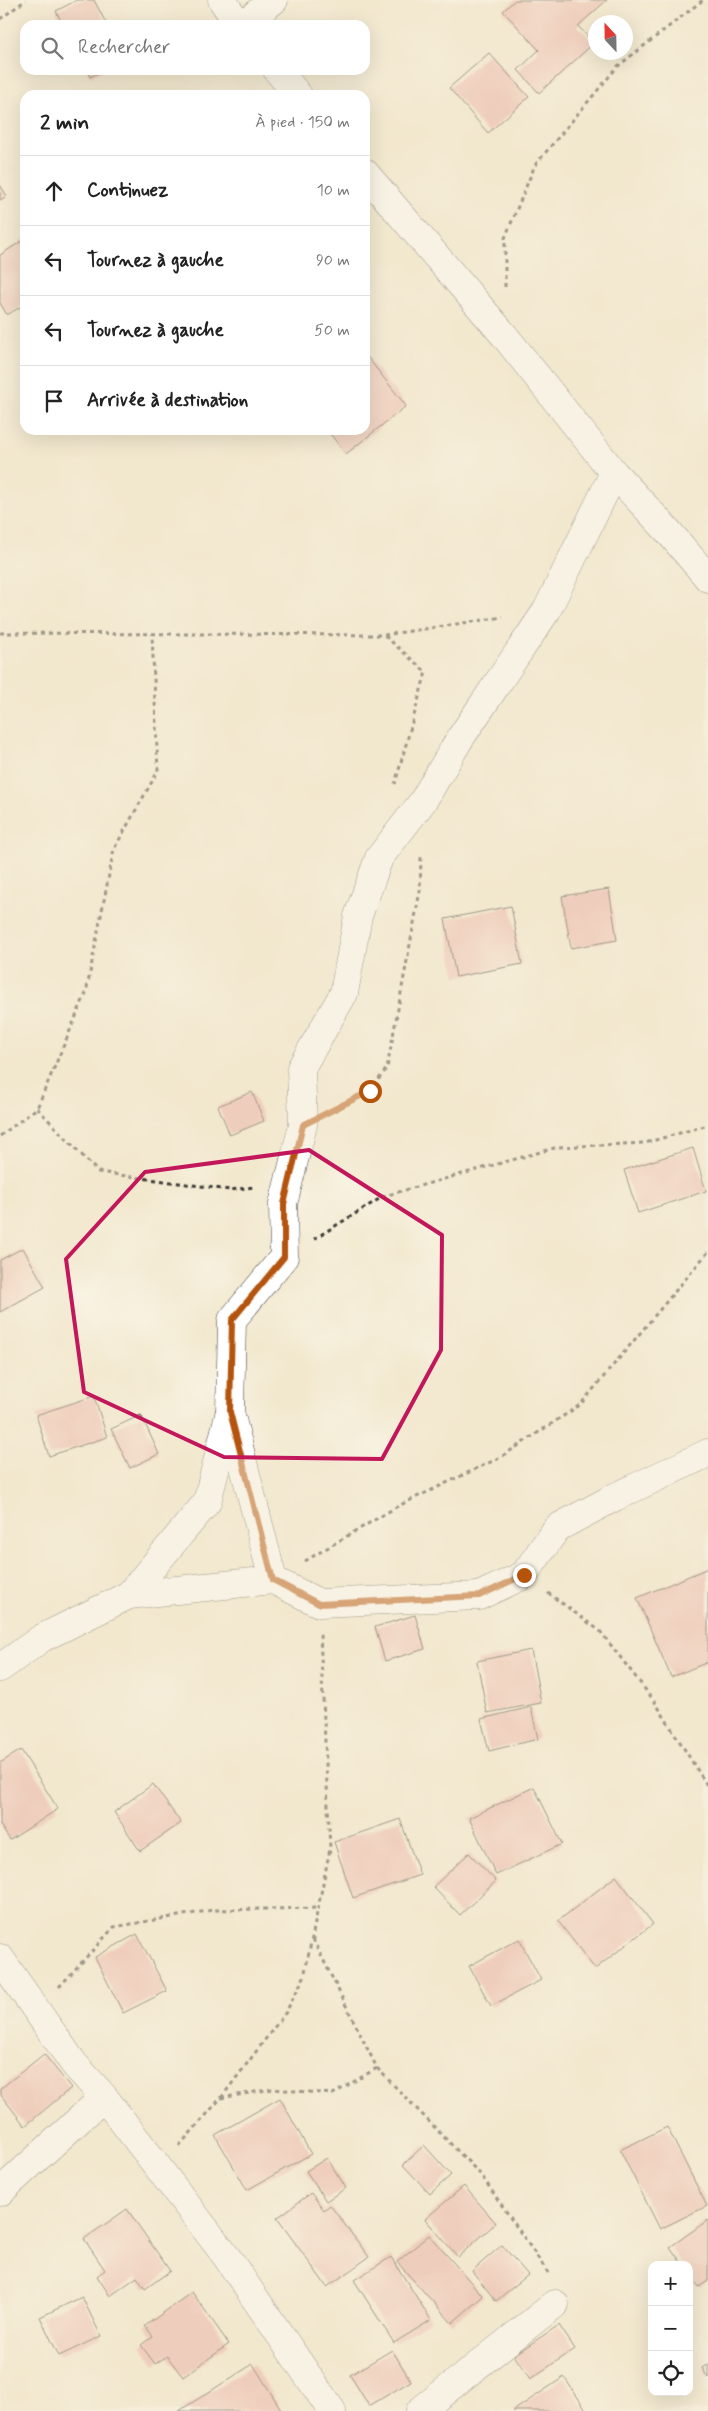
<!DOCTYPE html>
<html lang="fr">
<meta charset="utf-8">
<style>
body{margin:0;font-family:Mynerve,sans-serif;background:#f6f6f6;color:#222}
.controls{position:absolute;right:15px;bottom:15px;display:grid;overflow:hidden;border-radius:10px;box-shadow:0 5px 20px #0002}
.controls button{width:45px;height:45px;display:grid;place-items:center;padding:0;border:0;border-bottom:1px solid #e0e0e0;background:#fff;color:#222;font:25px sans-serif}
.compass{position:absolute;left:588px;top:15px;width:45px;height:45px;border-radius:50%;background:#fff;box-shadow:0 5px 20px #0002;rotate:338deg}
.stop{position:absolute;width:15px;height:15px;margin:-11px;border:4px solid #b45309;border-radius:50%;background:#fff}
.stop.end{background:#b45309;border-color:#fff;box-shadow:0 1px 5px #0008}
.list{margin:0;padding:0;list-style:none}
h2{display:flex;justify-content:space-between;align-items:center;height:65px;margin:0;padding:0 20px;font-size:21px}
h2 small{font-size:16px;font-weight:400;color:#767676}
.list li{display:grid;grid-template-columns:32px 1fr auto;gap:15px;align-items:center;box-sizing:border-box;height:70px;padding:0 20px;border-top:1px solid #e0e0e0}
.list b{display:block;font-size:19px;white-space:nowrap}
.list em{font-size:16px;font-style:normal;color:#767676}
.icon{flex:none;width:28px;height:28px;fill:none;stroke:currentColor;stroke-width:2;stroke-linecap:round;stroke-linejoin:round}
.map{position:relative;flex:none;width:708px;height:2411px;overflow:hidden}
.search{position:absolute;background:#fff;box-shadow:0 5px 20px #0002;left:20px;top:20px;width:350px;height:55px;display:flex;align-items:center;gap:12px;box-sizing:border-box;padding:0 18px;border-radius:15px;color:#767676;font-size:19px}
.panel{position:absolute;background:#fff;box-shadow:0 5px 20px #0002;left:20px;top:90px;width:350px;height:345px;border-radius:15px}
.map>svg:first-child{display:block}
</style>
<div class="map">
<svg width="708" height="2411" viewBox="0 0 708 2411">
<rect width="100%" height="100%" fill="#fbf7ec"/>
<filter id="ink" filterUnits="userSpaceOnUse"><feTurbulence type="fractalNoise" baseFrequency=".02" numOctaves="2"/><feDisplacementMap in="SourceGraphic" scale="10" xChannelSelector="R" yChannelSelector="G"/><feConvolveMatrix kernelMatrix="1 2 1 2 8 2 1 2 1" color-interpolation-filters="sRGB"/></filter>
<filter id="wash" filterUnits="userSpaceOnUse"><feTurbulence type="fractalNoise" baseFrequency=".0096" numOctaves="4" result="noise"/><feDisplacementMap in="SourceGraphic" scale="20" xChannelSelector="R" yChannelSelector="G"/><feGaussianBlur stdDeviation="1.12" result="paint"/><feColorMatrix in="noise" values="0 0 0 0 0 0 0 0 0 0 0 0 0 0 0 0 0 1.4 0 .05"/><feComposite in="paint" operator="in"/></filter>
<g filter="url(#wash)">
<rect width="100%" height="100%" fill="#f2e8ce"/>
<g id="blocks">
<g fill="#ecaea6">
<path d="M77,0H94L107,25H63L56,11Z"/>
<path d="M515,0H607L578,26L594,43L539,93L518,70L539,50L503,11Z"/>
<path d="M489,53L529,97L488,133L449,88Z"/>
<path d="M87,70H104L90,77Z"/>
<path d="M0,185L7,196L0,200Z"/>
<path d="M25,239V304L7,315L0,303V255Z"/>
<path d="M365,354L406,406L346,454L327,430H365Z"/>
<path d="M609,889L617,940L571,948L562,896Z"/>
<path d="M511,906L522,964L456,977L445,919Z"/>
<path d="M252,1092L264,1121L230,1135L218,1106Z"/>
<path d="M693,1148L706,1191L638,1213L624,1170Z"/>
<path d="M23,1248L45,1287L0,1312V1260Z"/>
<path d="M94,1396L107,1437L49,1456L36,1415Z"/>
<path d="M141,1415L159,1454L130,1468L111,1429Z"/>
<path d="M708,1568V1662L671,1677L637,1598Z"/>
<path d="M415,1615L425,1649L385,1661L375,1627Z"/>
<path d="M531,1650L541,1703L487,1713L477,1661Z"/>
<path d="M531,1707L538,1739L489,1751L481,1719Z"/>
<path d="M21,1750L58,1809L10,1840L0,1825V1763Z"/>
<path d="M153,1784L181,1823L140,1851L114,1812Z"/>
<path d="M534,1787L562,1844L496,1875L469,1818Z"/>
<path d="M400,1819L420,1875L353,1898L334,1842Z"/>
<path d="M469,1853L496,1881L460,1915L433,1887Z"/>
<path d="M616,1876L653,1924L595,1969L558,1921Z"/>
<path d="M137,1934L167,1991L123,2013L95,1957Z"/>
<path d="M519,1939L541,1980L491,2006L469,1966Z"/>
<path d="M44,2054L71,2088L25,2126L0,2094V2089Z"/>
<path d="M280,2098L311,2154L247,2190L215,2135Z"/>
<path d="M667,2127L707,2206L660,2229L620,2150Z"/>
<path d="M424,2145L451,2175L430,2194L403,2165Z"/>
<path d="M327,2158L346,2188L326,2201L306,2171Z"/>
<path d="M464,2186L496,2223L458,2257L425,2219Z"/>
<path d="M311,2193L324,2210L330,2205L369,2257L327,2287L277,2218Z"/>
<path d="M127,2209L170,2271L145,2289L137,2277L110,2296L97,2276L105,2270L84,2239Z"/>
<path d="M708,2220V2281L699,2287L689,2273V2265H683L670,2247Z"/>
<path d="M429,2235L483,2296L452,2323L397,2262Z"/>
<path d="M502,2245L528,2275L496,2301L472,2271Z"/>
<path d="M391,2257L431,2320L394,2343L354,2280Z"/>
<path d="M192,2292L229,2344L183,2377L167,2356L155,2364L141,2345L153,2336L145,2326Z"/>
<path d="M82,2297L101,2336L59,2356L40,2317Z"/>
<path d="M559,2325L575,2349L530,2379L514,2355Z"/>
<path d="M392,2350L411,2381L369,2406L350,2375Z"/>
<path d="M253,2364L282,2411H179Z"/>
<path d="M708,2364V2378L702,2368Z"/>
<path d="M564,2377L587,2411H513Z"/>
</g>
</g>
</g>
<g filter="url(#ink)">
<use href="#blocks" fill-opacity="0" stroke="#3c3b37" stroke-width="1"/>
<g fill="none" stroke-linecap="round" stroke-linejoin="round">
<g stroke="#3c3b37" stroke-width="29">
<g id="street">
<path d="M242,25L274,0"/>
<path d="M614,473L547,610L459,740L423,801L379,858L358,916L344,993L301,1068L303,1125L283,1204L284,1257L232,1320L230,1412L273,1580L319,1603L479,1596L524,1575L557,1528L615,1497L708,1453"/>
<path d="M129,1595L207,1502L229,1415"/>
<path d="M0,1668L42,1638L129,1595L273,1580"/>
<path d="M0,1958L74,2064L104,2097L226,2256L332,2411"/>
<path d="M0,2192L104,2097"/>
<path d="M420,2411L555,2304"/>
</g>
</g>
<g stroke="#3c3b37" stroke-width="29">
<g id="secondary">
<path d="M222,0L239,25"/>
<path d="M277,70L298,95"/>
<path d="M365,173L504,335L614,473L668,531L708,578"/>
</g>
</g>
<g stroke="#3c3b37" stroke-width="3" stroke-dasharray="4 4" stroke-linecap="butt">
<path d="M0,19L26,0"/>
<path d="M505,287V238L535,165L618,66L703,0"/>
<path d="M0,633L384,635L503,617"/>
<path d="M385,636L426,672L395,784"/>
<path d="M37,1108L98,1172L230,1190L255,1187"/>
<path d="M333,1110L370,1091L387,1068L420,891L421,857"/>
<path d="M0,1136L37,1108L86,993L114,849L158,771L152,634"/>
<path d="M314,1239L384,1196L558,1147L645,1143L708,1125"/>
<path d="M305,1561L398,1506L501,1457L580,1405L708,1252"/>
<path d="M548,1593L600,1631L655,1702L708,1787"/>
<path d="M313,1939L377,2068L481,2175L549,2274"/>
<path d="M59,1987L114,1927L213,1910L318,1908"/>
<path d="M221,2098L272,2089L333,2094L377,2068"/>
<path d="M179,2146L221,2098L286,2012L304,1977L330,1849L320,1634"/>
</g>
<use href="#street" stroke="#fff" stroke-width="28"/>
<use href="#secondary" stroke="#fff" stroke-width="28"/>
</g>
</g>
<g fill="none" stroke-linecap="round" stroke-linejoin="round" filter="url(#ink)">
<path stroke="#b45309" stroke-width="6" d="M370,1091L303,1125L284,1204V1257L232,1320L230,1412L273,1580L319,1604L479,1596L524,1575"/>
</g>
<path d="M0 0H708V2411H0ZM309,1150L442,1235L441,1350L382,1459L224,1457L84,1392L66,1259L145,1172Z" fill="#f2e8ce" fill-opacity=".55" fill-rule="evenodd"/>
<path fill="none" stroke="#c2185b" stroke-width="4" stroke-linejoin="round" d="M309,1150L442,1235L441,1350L382,1459L224,1457L84,1392L66,1259L145,1172Z"/>
</svg>
<div class="controls">
<button>+</button>
<button>−</button>
<button><svg class="icon" aria-label="locate" viewBox="0 0 24 24"><circle cx="12" cy="12" r="6"/><path d="M12 2v4M12 18v4M2 12h4M18 12h4"/></svg></button>
</div>
<svg class="compass" viewBox="-18 -18 36 36"><path d="M0-13l5 13h-10z" fill="#e53935"/><path d="M0 13l5-13h-10z" fill="#767676"/></svg>
<div class="stop" style="left:370px;top:1091px"></div>
<div class="stop end" style="left:524px;top:1575px"></div>
<div class="search"><svg class="icon" aria-label="search" viewBox="0 0 24 24"><circle cx="10" cy="10" r="6"/><path d="M15 15l6 6"/></svg>Rechercher</div>
<section class="panel">
<h2>2 min<small>À pied · 150 m</small></h2>
<ul class="list">
<li><svg class="icon" aria-label="ahead" viewBox="0 0 24 24"><path d="M12 20V5M6 11l6-6 6 6"/></svg><div><b>Continuez</b></div><em>10 m</em></li>
<li><svg class="icon" aria-label="left" viewBox="0 0 24 24"><path d="M17 20v-9H6M10 6l-5 5 5 5"/></svg><div><b>Tournez à gauche</b></div><em>90 m</em></li>
<li><svg class="icon" aria-label="left" viewBox="0 0 24 24"><path d="M17 20v-9H6M10 6l-5 5 5 5"/></svg><div><b>Tournez à gauche</b></div><em>50 m</em></li>
<li><svg class="icon" aria-label="arrive" viewBox="0 0 24 24"><path d="M6 21V4h12l-3 4 3 4H6"/></svg><div><b>Arrivée à destination</b></div></li>
</ul>
</section>
</div>
